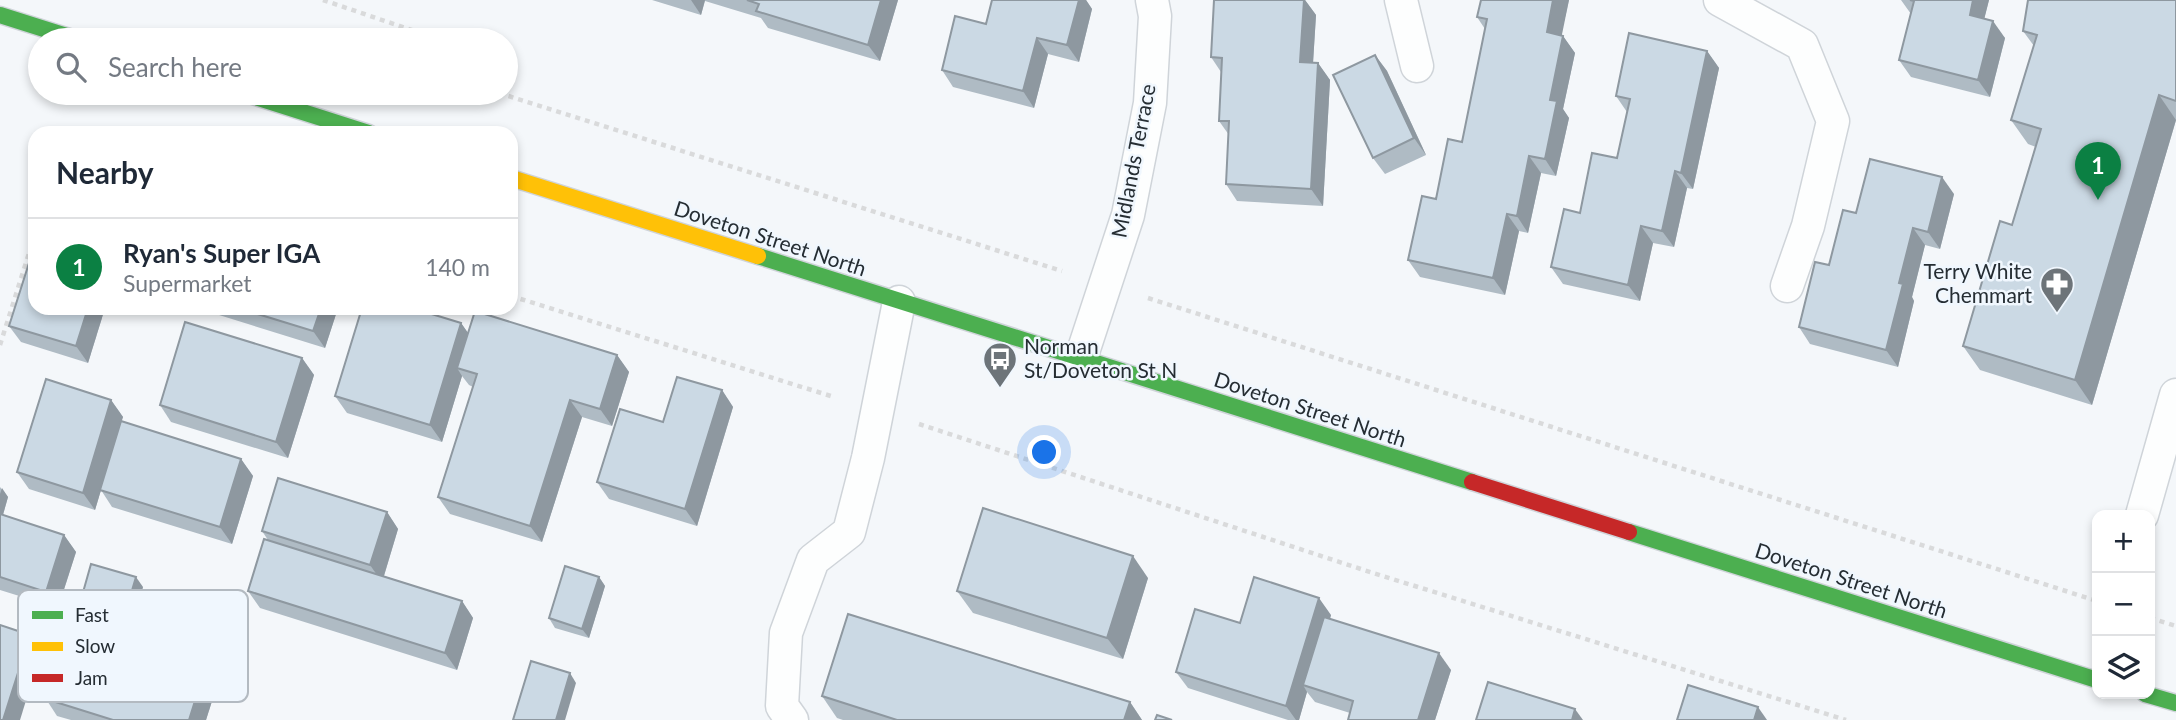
<!DOCTYPE html>
<meta charset="utf-8">
<style>
body{margin:0;font-family:Lato,sans-serif;background:#f6f6f7;color:#1f2937}
.controls{position:absolute;right:21px;bottom:21px;display:grid;overflow:hidden;border-radius:14px;box-shadow:0 4px 10px #0003}
.controls button{width:63px;height:63px;display:grid;place-items:center;padding:0;border:0;border-bottom:2px solid #e0e1e3;background:#fff;color:#1f2937;font:35px sans-serif}
.you{position:absolute;left:1045px;top:453px;width:24px;height:24px;margin:-18px;border:5px solid #fff;border-radius:50%;background:#1a73e8;box-shadow:0 0 0 10px #1a73e833}
.badge{display:grid;place-items:center;width:46px;height:46px;border-radius:50%;background:#0b8043;color:#fff;font-size:23px;font-weight:700}
.pin{position:absolute;translate:-50% -58px;filter:drop-shadow(0 2px 4px #0008)}
.pin::after{content:'';position:absolute;top:37px;width:24px;height:21px;background:inherit;clip-path:polygon(0 0,100% 0,50% 100%)}
.list{margin:0;padding:0;list-style:none}
h2{display:flex;justify-content:space-between;align-items:center;height:91px;margin:0;padding:0 28px;font-size:30px}
h2 small{font-size:23px;font-weight:400;color:#747a83}
.list li{display:grid;grid-template-columns:46px 1fr auto;gap:21px;align-items:center;box-sizing:border-box;height:98px;padding:0 28px;border-top:2px solid #e0e1e3}
.list b{display:block;font-size:26px;white-space:nowrap}
.list p{margin:0;font-size:23px;white-space:nowrap;color:#747a83}
.list em{font-size:23px;font-style:normal;color:#747a83}
.icon{flex:none;width:38px;height:38px;fill:none;stroke:currentColor;stroke-width:2;stroke-linecap:round;stroke-linejoin:round}
.map{position:relative;flex:none;width:2176px;height:720px;overflow:hidden}
.search{position:absolute;background:#fff;box-shadow:0 4px 10px #0003;left:28px;top:28px;width:490px;height:77px;display:flex;align-items:center;gap:18px;box-sizing:border-box;padding:0 24px;border-radius:38px;color:#747a83;font-size:26px}
.panel{position:absolute;background:#fff;box-shadow:0 4px 10px #0003;left:28px;top:126px;width:490px;height:189px;border-radius:21px}
.map>svg:first-child{display:block}
</style>
<div class="map">
<svg width="2176" height="720" viewBox="0 0 2176 720">
<rect width="100%" height="100%" fill="#f4f7fa"/>
<g fill="none" stroke-linecap="round" stroke-linejoin="round">
<g stroke="#cfd4d9" stroke-width="35">
<g id="lane">
<path d="M1401,0L1417,66"/>
<path d="M1720,0L1802,45L1833,121L1808,226L1787,286"/>
<path d="M1081,358L1128,215L1150,103L1155,16L1152,0"/>
<path d="M2142,515L2176,395"/>
<path d="M792,720L782,706L786,633L813,560L849,532L868,458L899,302"/>
</g>
</g>
<g stroke="#cfd4d9" stroke-width="19">
<g id="fast">
<path d="M0,15L79,40"/>
<path d="M243,93L369,133"/>
<path d="M758,256L1472,482"/>
<path d="M1629,532L2097,680"/>
<path d="M2145,694L2176,703"/>
</g>
</g>
<g stroke="#cfd4d9" stroke-width="19">
<path id="slow" d="M511,178L758,256"/>
</g>
<g stroke="#cfd4d9" stroke-width="19">
<path id="jam" d="M1472,482L1629,532"/>
</g>
<g stroke="#d9dadb" stroke-width="4.5" stroke-dasharray="5 5" stroke-linecap="butt">
<path d="M323,0L441,40"/>
<path d="M499,93L1062,271"/>
<path d="M511,296L834,397"/>
<path d="M1148,298L2097,601"/>
<path d="M0,345L35,234"/>
<path d="M919,424L1373,573L1846,720"/>
<path d="M2150,618L2176,626"/>
</g>
<use href="#lane" stroke="#fdfefe" stroke-width="32"/>
<use href="#fast" stroke="#4caf50" stroke-width="16"/>
<use href="#slow" stroke="#ffc107" stroke-width="16"/>
<use href="#jam" stroke="#c62828" stroke-width="16"/>
</g>
<g fill="#afbbc4">
<path d="M652,0H898L880,61L768,28L761,18L705,1L701,15Z"/>
<path d="M992,0H1086L1092,9L1079,62L1048,54L1034,108L953,87L942,70L986,24Z"/>
<path d="M1214,0H1305L1316,15L1313,63H1318L1330,80L1323,206L1237,201L1226,184L1229,135L1219,121L1221,72L1211,57Z"/>
<path d="M1569,0L1561,35L1563,36L1575,53L1563,109L1569,118L1556,176L1541,173L1528,233L1519,231L1505,295L1420,277L1408,260L1462,142L1485,29L1477,17Z"/>
<path d="M1901,0H1989L1984,19L2005,38L1990,97L1911,77L1899,60L1911,14Z"/>
<path d="M2176,0V120L2092,405L1980,370L1963,346L2012,225L2036,147L2028,144L2011,120L2034,46L2023,31Z"/>
<path d="M1707,51L1719,68L1693,189L1687,188L1674,247L1653,243L1640,301L1563,284L1551,267L1580,213L1617,158L1627,112L1616,96Z"/>
<path d="M1375,55L1387,71L1426,155L1385,174L1373,158Z"/>
<path d="M1954,194L1940,249L1925,245L1912,297L1914,301L1898,367L1810,344L1799,327L1829,265L1856,213Z"/>
<path d="M35,308H105L88,363L21,342L9,326Z"/>
<path d="M202,308H338L325,348L203,310Z"/>
<path d="M461,323L468,333L617,355L629,372L612,426L582,417L542,542L450,514L438,497L473,387L469,385L462,376L442,442L347,413L335,396Z"/>
<path d="M302,358L314,375L288,458L171,422L160,405Z"/>
<path d="M722,390L733,407L697,526L609,499L597,482Z"/>
<path d="M111,400L123,417L121,421L241,459L253,476L232,544L112,507L101,490L95,510L29,489L17,472Z"/>
<path d="M0,487L8,497L3,515L64,535L76,552L58,608L0,590Z"/>
<path d="M387,512L398,529L384,576L462,601L473,618L457,670L260,608L248,591L268,540L262,531Z"/>
<path d="M599,577L605,586L589,638L555,628L549,618Z"/>
<path d="M1148,578L1123,659L973,613L957,591Z"/>
<path d="M143,587L128,633L84,619L78,610Z"/>
<path d="M1331,615L1330,619L1451,670L1435,720H1348L1350,713L1315,702L1307,692L1299,720H1288L1188,688L1176,672L1240,623Z"/>
<path d="M822,696L1130,702L1142,720H843L837,718Z"/>
<path d="M46,699L212,701L206,720H71L57,716Z"/>
</g>
<g fill="#8e98a0">
<path d="M691,0H705L701,15Z"/>
<path d="M881,0H898L880,61L868,45Z"/>
<path d="M1079,0H1086L1092,9L1079,62L1067,45Z"/>
<path d="M1304,0H1305L1316,15L1312,79L1300,62Z"/>
<path d="M1553,0H1569L1559,49L1547,32Z"/>
<path d="M1973,0H1989L1981,32L1970,15Z"/>
<path d="M1993,21L2005,38L1990,97L1978,80Z"/>
<path d="M1563,36L1575,53L1563,109L1569,118L1556,176L1545,159L1550,100Z"/>
<path d="M1037,38L1048,54L1034,108L1023,91Z"/>
<path d="M1707,51L1719,68L1693,189L1681,173Z"/>
<path d="M1375,55L1387,71L1426,155L1414,138Z"/>
<path d="M1318,63L1330,80L1323,206L1311,189Z"/>
<path d="M2159,95L2176,120L2092,405L2075,380Z"/>
<path d="M1529,156L1541,173L1528,233L1517,216Z"/>
<path d="M1675,171L1687,188L1674,247L1662,231Z"/>
<path d="M1942,177L1954,194L1940,249L1928,232Z"/>
<path d="M1507,214L1519,231L1505,295L1493,278Z"/>
<path d="M1641,226L1653,243L1640,301L1628,285Z"/>
<path d="M1913,228L1925,245L1912,297L1914,301L1898,367L1886,350L1899,283Z"/>
<path d="M88,308H105L88,363L76,346Z"/>
<path d="M321,308H338L325,348L313,331Z"/>
<path d="M461,323L473,340L457,368L462,376L442,442L430,425Z"/>
<path d="M617,355L629,372L612,426L600,409Z"/>
<path d="M302,358L314,375L288,458L276,442Z"/>
<path d="M722,390L733,407L697,526L685,509Z"/>
<path d="M111,400L123,417L95,510L83,493Z"/>
<path d="M570,400L582,417L542,542L530,526Z"/>
<path d="M241,459L253,476L232,544L220,527Z"/>
<path d="M2,488L8,497L0,525V494Z"/>
<path d="M387,512L398,529L382,582L370,565Z"/>
<path d="M64,535L76,552L58,608L46,592Z"/>
<path d="M1133,556L1148,578L1123,659L1107,638Z"/>
<path d="M136,577L143,587L128,633L122,624Z"/>
<path d="M599,577L605,586L589,638L582,629Z"/>
<path d="M1319,598L1331,615L1309,687L1303,685L1307,692L1299,720H1296L1286,706Z"/>
<path d="M462,601L473,618L457,670L445,653Z"/>
<path d="M30,635L41,652L20,720H3Z"/>
<path d="M1439,653L1451,670L1435,720H1418Z"/>
<path d="M570,673L576,683L565,720H556Z"/>
<path d="M200,685L212,701L206,720H189Z"/>
<path d="M1130,702L1142,720H1124Z"/>
<path d="M1758,707L1767,720H1754Z"/>
<path d="M1575,709L1583,720H1572Z"/>
</g>
<g fill="#cbd9e4" stroke="#8e98a0" stroke-width="2">
<path d="M747,0H881L868,45L756,11L759,4Z"/>
<path d="M992,0H1079L1067,45L1037,38L1023,91L942,70L955,16L986,24Z"/>
<path d="M1214,0H1304L1300,62L1318,63L1311,189L1226,184L1229,121H1219L1222,58L1211,57Z"/>
<path d="M1481,0H1553L1547,32L1563,36L1550,100L1557,101L1545,159L1529,156L1517,216L1507,214L1493,278L1408,260L1422,196L1436,199L1448,139L1462,142L1487,19L1477,17Z"/>
<path d="M1910,0H1973L1970,15L1993,21L1978,80L1899,60L1914,1Z"/>
<path d="M2028,0H2176V101L2159,95L2075,380L1963,346L2000,221L2012,225L2041,129L2011,120L2037,35L2023,31Z"/>
<path d="M1629,33L1707,51L1681,173L1675,171L1662,231L1641,226L1628,285L1551,267L1564,209L1580,213L1592,153L1617,158L1630,99L1616,96Z"/>
<path d="M1375,55L1414,138L1373,158L1333,75Z"/>
<path d="M1870,159L1942,177L1928,232L1913,228L1899,283L1903,284L1886,350L1799,327L1815,262L1829,265L1843,210L1856,213Z"/>
<path d="M35,244V308H88L76,346L9,326Z"/>
<path d="M238,308H321L313,331Z"/>
<path d="M362,308H412L461,323L430,425L335,396Z"/>
<path d="M475,311L617,355L600,409L570,400L530,526L438,497L477,374L457,368Z"/>
<path d="M185,322L302,358L276,442L160,405Z"/>
<path d="M677,377L722,390L685,509L597,482L620,409L663,422Z"/>
<path d="M46,379L111,400L83,493L17,472Z"/>
<path d="M121,421L241,459L220,527L100,490Z"/>
<path d="M278,478L387,512L370,565L262,531Z"/>
<path d="M983,508L1133,556L1107,638L957,591Z"/>
<path d="M0,514L64,535L46,592L0,577Z"/>
<path d="M264,539L462,601L445,653L248,591Z"/>
<path d="M91,564L136,577L122,624L78,610Z"/>
<path d="M565,566L599,577L582,629L549,618Z"/>
<path d="M1254,577L1319,598L1286,706L1176,672L1195,609L1240,623Z"/>
<path d="M848,614L1130,702L1124,720H897L822,696Z"/>
<path d="M1324,617L1439,653L1418,720H1348L1353,701L1303,685Z"/>
<path d="M0,625L30,635L3,720H0Z"/>
<path d="M63,642L200,685L189,720H113L46,699Z"/>
<path d="M531,661L570,673L556,720H513Z"/>
<path d="M1488,682L1575,709L1572,720H1476Z"/>
<path d="M1688,685L1758,707L1754,720H1677Z"/>
<path d="M1157,715L1172,720H1155Z"/>
</g>
<defs>
<g id="pharmacy-pin" transform="scale(1.75)"><path d="M0 17L-7.5 6A9.5 9.5 0 1 1 7.5 6Z" fill="#6d7479" stroke="#f0f7fe"/><path d="M-2-6h4v4h4v4h-4v4h-4v-4h-4v-4h4Z" fill="#fff"/></g>
<g id="bus-pin" transform="scale(1.75)"><path d="M0 17L-7.5 6A9.5 9.5 0 1 1 7.5 6Z" fill="#6d7479" stroke="#f0f7fe"/><path d="M-5-6H5V4H4V6H2V4H-2V6H-4V4H-5ZM-3.5-4V0h7V-4ZM-3.5 1.2v1.5H-2V1.2ZM2 1.2v1.5H3.5V1.2Z" fill="#fff"/></g>
</defs>
<g fill-rule="evenodd">
<use href="#pharmacy-pin" x="2057" y="284"/>
<use href="#bus-pin" x="1000" y="359"/>
</g>
<g text-anchor="middle" stroke-width="5" stroke-linejoin="round" paint-order="stroke">
<g font-size="21" fill="#252d33" stroke="#f0f7fe">
<text transform="translate(1134 161) rotate(-79)" y="7">Midlands Terrace</text>
<text transform="translate(770 239) rotate(18)" y="7">Doveton Street North</text>
<text transform="translate(1310 410) rotate(18)" y="7">Doveton Street North</text>
<text transform="translate(1851 581) rotate(18)" y="7">Doveton Street North</text>
</g>
<g font-size="21" fill="#252d33" stroke="#f0f7fe" text-anchor="end">
<text x="2032" y="279">Terry White<tspan x="2032" dy="24">Chemmart</tspan></text>
<text x="1024" y="354" text-anchor="start">Norman<tspan x="1024" dy="24">St/Doveton St N</tspan></text>
</g>
</g>
<rect x="18" y="590" width="230" height="112" rx="10" fill="#f0f7fe" stroke="#b3bac1" stroke-width="2"/>
<rect x="32" y="611" width="31" height="8" fill="#4caf50"/>
<rect x="32" y="642" width="31" height="9" fill="#ffc107"/>
<rect x="32" y="674" width="31" height="8" fill="#c62828"/>
<g font-size="19" fill="#252d33">
<text x="75" y="622">Fast</text>
<text x="75" y="653">Slow</text>
<text x="75" y="685">Jam</text>
</g>
</svg>
<div class="controls">
<button>+</button>
<button>−</button>
<button><svg class="icon" aria-label="layers" viewBox="0 0 24 24"><path d="M12 4l9 5-9 5-9-5zM3 14l9 5 9-5"/></svg></button>
</div>
<div class="you"></div>
<div class="pin badge" style="left:2098px;top:200px">1</div>
<div class="search"><svg class="icon" aria-label="search" viewBox="0 0 24 24"><circle cx="10" cy="10" r="6"/><path d="M15 15l6 6"/></svg>Search here</div>
<section class="panel">
<h2>Nearby<small></small></h2>
<ul class="list">
<li><span class="badge">1</span><div><b>Ryan's Super IGA</b><p>Supermarket</p></div><em>140 m</em></li>
</ul>
</section>
</div>
